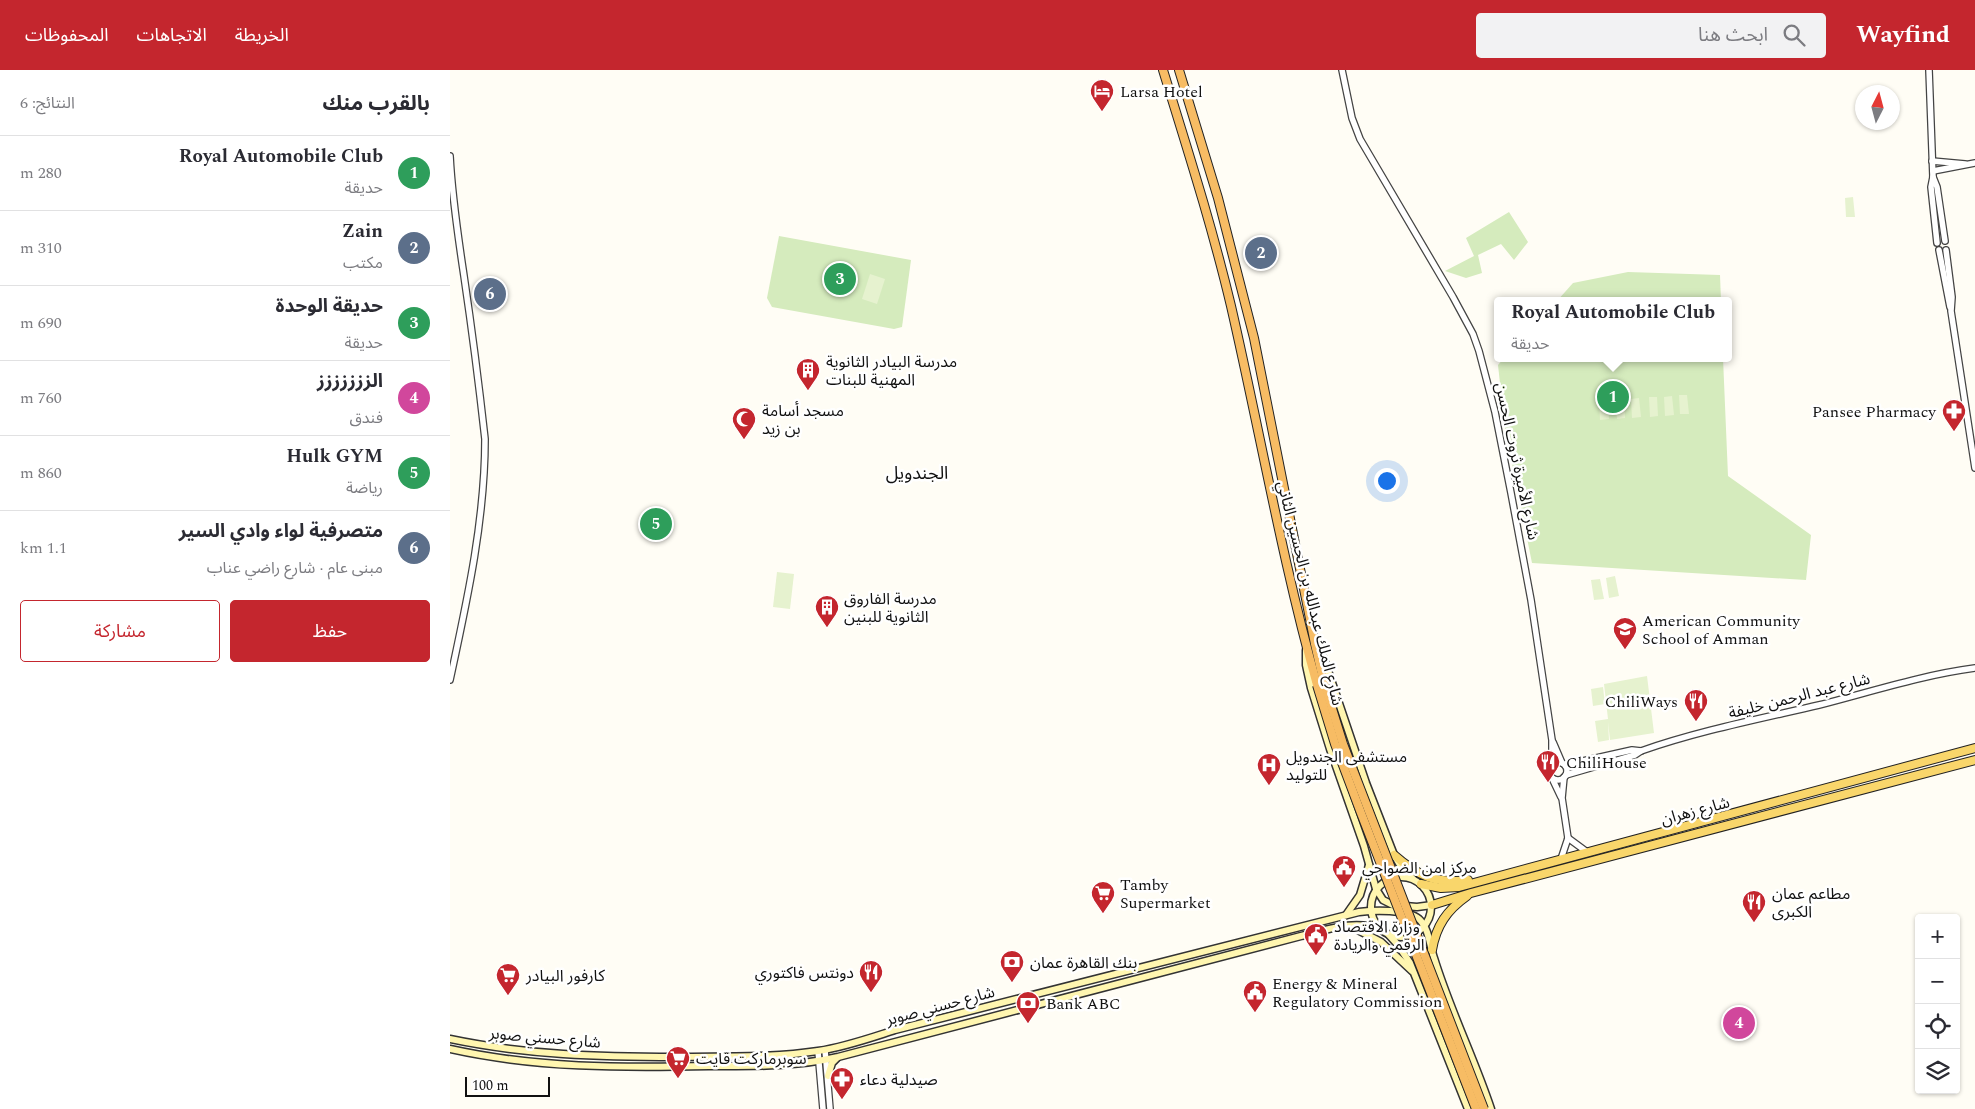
<!DOCTYPE html>
<html lang="ar">
<meta charset="utf-8">
<style>
body{margin:0;font-family:Spectral,"Noto Sans Arabic",serif;background:#f2f2f3;color:#2b2b33;direction:rtl}
.controls{position:absolute;right:15px;bottom:15px;display:grid;overflow:hidden;border-radius:5px;box-shadow:0 1px 4px #0004}
.controls button{width:45px;height:45px;display:grid;place-items:center;padding:0;border:0;border-bottom:1px solid #e1e1e2;background:#fff;color:#2b2b33;font:25px sans-serif}
.compass{position:absolute;left:1405px;top:15px;width:45px;height:45px;border-radius:50%;background:#fff;box-shadow:0 1px 4px #0004;rotate:6deg}
.scale{position:absolute;left:15px;bottom:12px;width:85px;box-sizing:border-box;padding-left:5px;border:2px solid #111;border-top:0;font-size:14px;line-height:18px;white-space:nowrap;color:#111;-webkit-text-stroke:4px #fff;paint-order:stroke}
.you{position:absolute;left:936px;top:410px;width:18px;height:18px;margin:-12px;border:4px solid #fff;border-radius:50%;background:#1a73e8;box-shadow:0 0 0 8px #1a73e833}
.badge{display:grid;place-items:center;width:32px;height:32px;border-radius:50%;background:#c4262e;color:#fff;font-size:16px;font-weight:700}
.pin{position:absolute;translate:-50% -50%;border:2px solid #fff;box-shadow:0 1px 5px #0006}
.popup{position:absolute;left:1044px;top:227px;width:238px;height:65px;box-sizing:border-box;display:grid;place-content:center;border-radius:5px;background:#fff;filter:drop-shadow(0 1px 4px #0005);font-size:16px;white-space:nowrap;color:#7c7c81}
.popup b{font-size:19px;color:#2b2b33}
.popup::after{content:'';position:absolute;left:50%;top:100%;margin-left:-10px;border:10px solid transparent;border-top-color:#fff}
.list{margin:0;padding:0;list-style:none}
h2{display:flex;justify-content:space-between;align-items:center;height:65px;margin:0;padding:0 20px;font-size:21px}
h2 small{font-size:16px;font-weight:400;color:#7c7c81}
.list li{display:grid;grid-template-columns:32px 1fr auto;gap:15px;align-items:center;box-sizing:border-box;height:75px;padding:0 20px;border-top:1px solid #e1e1e2}
.list b{display:block;font-size:19px;white-space:nowrap}
.list p{margin:0;font-size:16px;white-space:nowrap;color:#7c7c81}
.list em{font-size:16px;font-style:normal;color:#7c7c81}
.actions{display:flex;gap:10px;padding:15px 20px}
.actions a{flex:1;padding:11px 0;border:1px solid #c4262e;border-radius:5px;text-align:center;font-size:18px;color:#c4262e}
.actions .main{background:#c4262e;color:#fff}
.icon{flex:none;width:28px;height:28px;fill:none;stroke:currentColor;stroke-width:2;stroke-linecap:round;stroke-linejoin:round}
.map{position:relative;flex:none;width:1525px;height:1039px;overflow:hidden;direction:ltr}
header{display:flex;align-items:center;gap:30px;box-sizing:border-box;height:70px;padding:0 25px;background:#c4262e;color:#fff}
header strong{font-size:24px}
nav{display:flex;gap:28px;margin-inline-start:auto;font-size:18px}
.search{width:350px;height:45px;background:#f2f2f3;display:flex;align-items:center;gap:12px;box-sizing:border-box;padding:0 18px;border-radius:5px;color:#7c7c81;font-size:19px}
main{display:flex}
aside{flex:1;background:#fff}
.map>svg:first-child{display:block}
</style>
<header>
<strong>Wayfind</strong>
<div class="search"><svg class="icon" aria-label="search" viewBox="0 0 24 24"><circle cx="10" cy="10" r="6"/><path d="M15 15l6 6"/></svg>ابحث هنا</div>
<nav><a>الخريطة</a><a>الاتجاهات</a><a>المحفوظات</a></nav>
</header>
<main>
<div class="map">
<svg width="1525" height="1039" viewBox="0 0 1525 1039">
<rect width="100%" height="100%" fill="#fffdf5"/>
<g fill="#d5ebbd">
<path d="M1059,142L1078,172L1064,190L1051,174L1028,185L1032,203L1016,208L995,201L1024,186L1016,168Z"/>
<path d="M329,166L461,190L452,257L444,259L322,237L317,228Z"/>
<path d="M1178,202L1270,205L1271,231H1107L1123,213Z"/>
<path d="M1054,288H1273L1278,406L1361,465L1356,510L1082,493L1055,359L1048,295Z"/>
</g>
<g fill="#e6f2cf">
<path d="M1403,127L1405,147H1396L1395,128Z"/>
<path d="M420,204L435,209L427,234L412,229Z"/>
<path d="M1229,325H1237L1239,344H1230Z"/>
<path d="M1222,326L1224,345L1215,346L1214,327Z"/>
<path d="M1199,327H1207L1208,346L1200,347Z"/>
<path d="M1189,328L1191,347L1182,348L1181,329Z"/>
<path d="M1174,329L1175,348L1167,349L1165,330Z"/>
<path d="M1158,330L1159,349L1150,350L1149,331Z"/>
<path d="M327,502L344,504L340,539L323,537Z"/>
<path d="M1165,506L1169,526L1159,528L1156,508Z"/>
<path d="M1150,509L1154,529L1144,530L1141,510Z"/>
<path d="M1197,606L1204,663L1160,670L1158,652L1159,670L1148,672L1145,651L1158,649L1154,614Z"/>
<path d="M1153,617L1155,634L1143,636L1141,619Z"/>
</g>
<g fill="none" stroke-linecap="round" stroke-linejoin="round">
<g stroke="#444" stroke-width="8">
<g id="tertiary">
<path d="M892,0L902,48L910,69L1003,227L1023,264L1029,281L1045,342L1061,423L1081,530L1102,670V695"/>
<path d="M1479,0L1483,107L1481,117L1487,173"/>
<path d="M0,86C2,127 8,166 14,206C22,260 29,315 35,369C35,450 17,531 0,610"/>
<path d="M1482,91L1515,94"/>
<path d="M1483,101L1525,93"/>
<path d="M1483,107L1487,117L1495,171"/>
<path d="M1489,180L1500,237"/>
<path d="M1496,180L1502,227L1501,241L1525,398"/>
<path d="M1103,672L1112,693"/>
<circle cx="1108" cy="701" r="9"/>
<path d="M1115,695L1182,680L1191,681"/>
<path d="M1116,705L1185,685L1191,681C1248,661 1309,649 1369,635C1420,622 1472,605 1525,598"/>
<path d="M1101,706L1111,727"/>
<path d="M1118,768L1137,782"/>
<path d="M1111,789L1118,768L1112,728L1114,707"/>
<path d="M375,980L380,1039"/>
<path d="M368,981L373,1039"/>
</g>
</g>
<g stroke="#333" stroke-width="9">
<g id="secondary">
<path d="M867,576L874,589L916,713L944,785L950,795L963,809"/>
<path d="M856,580V595L861,618L880,679L914,776L926,819L933,830L943,835L967,837L982,835"/>
<circle cx="951" cy="837" r="30"/>
<path d="M896,845L910,825L919,795"/>
<path d="M902,857L931,872L962,901"/>
<path d="M939,865L948,875L960,893L1018,1039"/>
<path d="M0,969C76,985 150,987 227,987C274,986 322,988 368,981C395,977 420,968 445,960L909,842C924,840 957,839 969,849C979,858 980,877 984,888C1000,940 1024,988 1041,1039"/>
<path d="M0,979C85,998 172,998 259,996C302,996 345,997 388,987L851,866C876,860 906,849 931,860"/>
<path d="M378,1006L382,993L387,988"/>
</g>
</g>
<g stroke="#222" stroke-width="10">
<g id="primary">
<path d="M944,785C968,806 986,814 1018,810"/>
<path d="M971,814L991,818L1009,817L1525,678"/>
<path d="M982,835L1021,823L1525,690"/>
<path d="M982,880C986,856 997,840 1017,826"/>
</g>
</g>
<g stroke="#222" stroke-width="10">
<g id="trunk">
<path d="M713,0C737,78 762,156 781,236C810,362 832,490 867,615"/>
<path d="M729,0L768,128L804,268L865,574L874,613"/>
</g>
</g>
<use href="#tertiary" stroke="#fff" stroke-width="5.5"/>
<use href="#secondary" stroke="#fff6b0" stroke-width="6"/>
<use href="#primary" stroke="#f9d66b" stroke-width="8"/>
<use href="#trunk" stroke="#f7bc64" stroke-width="8"/>
<g stroke="#222" stroke-width="10" stroke-linecap="butt">
<g id="trunk-bridge">
<path d="M874,613L893,674L1034,1039"/>
<path d="M867,615L885,674L911,743L1026,1039"/>
</g>
</g>
<use href="#trunk-bridge" stroke="#f7bc64" stroke-width="8"/>
</g>
<defs>
<g id="hotel-pin" transform="scale(1.25)"><path d="M0 17L-7.5 6A9.5 9.5 0 1 1 7.5 6Z" fill="#c4262e" stroke="#fff"/><path d="M-6-4.5h1.5V1H6V5H4.5V3h-9V5H-6ZM-4 0a1.8 1.8 0 1 1 3.6 0ZM.5 0V-2.5h3Q6-2.5 6 0Z" fill="#fff"/></g>
<g id="building-pin" transform="scale(1.25)"><path d="M0 17L-7.5 6A9.5 9.5 0 1 1 7.5 6Z" fill="#c4262e" stroke="#fff"/><path d="M-4-6H4V6H1V3H-1V6H-4ZM-2.5-4.3h1.7v1.8h-1.7ZM.8-4.3h1.7v1.8H.8ZM-2.5-1h1.7V.8h-1.7ZM.8-1h1.7V.8H.8Z" fill="#fff"/></g>
<g id="pharmacy-pin" transform="scale(1.25)"><path d="M0 17L-7.5 6A9.5 9.5 0 1 1 7.5 6Z" fill="#c4262e" stroke="#fff"/><path d="M-2-6h4v4h4v4h-4v4h-4v-4h-4v-4h4Z" fill="#fff"/></g>
<g id="mosque-pin" transform="scale(1.25)"><path d="M0 17L-7.5 6A9.5 9.5 0 1 1 7.5 6Z" fill="#c4262e" stroke="#fff"/><path d="M3.5-4.9A6 6 0 1 0 3.5 4.9A5 5 0 1 1 3.5-4.9Z" fill="#fff"/></g>
<g id="school-pin" transform="scale(1.25)"><path d="M0 17L-7.5 6A9.5 9.5 0 1 1 7.5 6Z" fill="#c4262e" stroke="#fff"/><path d="M0-5L7-2L0 1L-7-2ZM-4 1L0 2.5L4 1V4Q0 6-4 4Z" fill="#fff"/></g>
<g id="restaurant-pin" transform="scale(1.25)"><path d="M0 17L-7.5 6A9.5 9.5 0 1 1 7.5 6Z" fill="#c4262e" stroke="#fff"/><path d="M-5-6h1v4h1v-4h1v4h1v-4h1v5L-1.5 .5V6h-2V.5L-5-1ZM5-6V6H3V1.5H1.5Q1.5-4 5-6Z" fill="#fff"/></g>
<g id="hospital-pin" transform="scale(1.25)"><path d="M0 17L-7.5 6A9.5 9.5 0 1 1 7.5 6Z" fill="#c4262e" stroke="#fff"/><path d="M-5-5h3v3.5h4V-5h3V5h-3V1.5h-4V5h-3Z" fill="#fff"/></g>
<g id="civic-pin" transform="scale(1.25)"><path d="M0 17L-7.5 6A9.5 9.5 0 1 1 7.5 6Z" fill="#c4262e" stroke="#fff"/><path d="M-.6-6.5H3V-4.5H.6V-3L4-1V1h2V6H-6V1h2V-1L-.6-3ZM-1.2 2.5V6h2.4V2.5Z" fill="#fff"/></g>
<g id="supermarket-pin" transform="scale(1.25)"><path d="M0 17L-7.5 6A9.5 9.5 0 1 1 7.5 6Z" fill="#c4262e" stroke="#fff"/><path d="M-6-5.5h2.5l.6 2H6L4.5 2H-2.5L-4.4-4H-6ZM-1.5 3.2a1.3 1.3 0 1 0 .1 0ZM3 3.2a1.3 1.3 0 1 0 .1 0Z" fill="#fff"/></g>
<g id="bank-pin" transform="scale(1.25)"><path d="M0 17L-7.5 6A9.5 9.5 0 1 1 7.5 6Z" fill="#c4262e" stroke="#fff"/><path d="M-6-4H6V4H-6ZM0-2.3a2.3 2.3 0 1 0 0 4.6a2.3 2.3 0 1 0 0-4.6Z" fill="#fff"/></g>
</defs>
<g fill-rule="evenodd">
<use href="#hotel-pin" x="652" y="21"/>
<use href="#building-pin" x="358" y="300"/>
<use href="#pharmacy-pin" x="1504" y="341"/>
<use href="#mosque-pin" x="294" y="349"/>
<use href="#building-pin" x="377" y="537"/>
<use href="#school-pin" x="1175" y="559"/>
<use href="#restaurant-pin" x="1246" y="631"/>
<use href="#restaurant-pin" x="1098" y="692"/>
<use href="#hospital-pin" x="819" y="695"/>
<use href="#civic-pin" x="894" y="797"/>
<use href="#supermarket-pin" x="653" y="823"/>
<use href="#restaurant-pin" x="1304" y="832"/>
<use href="#civic-pin" x="866" y="865"/>
<use href="#bank-pin" x="562" y="892"/>
<use href="#restaurant-pin" x="421" y="902"/>
<use href="#supermarket-pin" x="58" y="905"/>
<use href="#civic-pin" x="805" y="922"/>
<use href="#bank-pin" x="578" y="933"/>
<use href="#supermarket-pin" x="228" y="988"/>
<use href="#pharmacy-pin" x="392" y="1009"/>
</g>
<g text-anchor="middle" stroke-width="5" stroke-linejoin="round" paint-order="stroke">
<g font-size="16" fill="#111" stroke="#fff" text-anchor="start">
<text x="670" y="27">Larsa Hotel</text>
<text x="376" y="297">مدرسة البيادر الثانوية<tspan x="376" dy="18">المهنية للبنات</tspan></text>
<text x="312" y="346">مسجد أسامة<tspan x="312" dy="18">بن زيد</tspan></text>
<text x="1486" y="347" text-anchor="end">Pansee Pharmacy</text>
<text x="394" y="534">مدرسة الفاروق<tspan x="394" dy="18">الثانوية للبنين</tspan></text>
<text x="1192" y="556">American Community<tspan x="1192" dy="18">School of Amman</tspan></text>
<text x="1228" y="637" text-anchor="end">ChiliWays</text>
<text x="836" y="692">مستشفى الجندويل<tspan x="836" dy="18">للتوليد</tspan></text>
<text x="1116" y="698">ChiliHouse</text>
<text x="912" y="803">مركز امن الضواحي</text>
<text x="670" y="820">Tamby<tspan x="670" dy="18">Supermarket</tspan></text>
<text x="1322" y="829">مطاعم عمان<tspan x="1322" dy="18">الكبرى</tspan></text>
<text x="884" y="862">وزارة الاقتصاد<tspan x="884" dy="18">الرقمي والريادة</tspan></text>
<text x="580" y="898">بنك القاهرة عمان</text>
<text x="404" y="908" text-anchor="end">دونتس فاكتوري</text>
<text x="76" y="911">كارفور البيادر</text>
<text x="822" y="919">Energy &amp; Mineral<tspan x="822" dy="18">Regulatory Commission</tspan></text>
<text x="596" y="939">Bank ABC</text>
<text x="246" y="994">سوبرماركت قايت</text>
<text x="410" y="1015">صيدلية دعاء</text>
</g>
<g font-size="16" fill="#111" stroke="#fff">
<text transform="translate(1068 391) rotate(78)" y="6">شارع الأميرة ثروت الحسن</text>
<text transform="translate(861 523) rotate(76)" y="6">شارع الملك عبدالله بن الحسين الثاني</text>
<text transform="translate(1349 625) rotate(-14)" y="6">شارع عبد الرحمن خليفة</text>
<text transform="translate(1245 740) rotate(-15)" y="6">شارع زهران</text>
<text transform="translate(490 935) rotate(-15)" y="6">شارع حسني صوبر</text>
<text transform="translate(95 967) rotate(5)" y="6">شارع حسني صوبر</text>
</g>
<g font-size="18" fill="#111" stroke="#fff">
<text x="467" y="409">الجندويل</text>
</g>
</g>
</svg>
<div class="controls">
<button>+</button>
<button>−</button>
<button><svg class="icon" aria-label="locate" viewBox="0 0 24 24"><circle cx="12" cy="12" r="6"/><path d="M12 2v4M12 18v4M2 12h4M18 12h4"/></svg></button>
<button><svg class="icon" aria-label="layers" viewBox="0 0 24 24"><path d="M12 4l9 5-9 5-9-5zM3 14l9 5 9-5"/></svg></button>
</div>
<svg class="compass" viewBox="-18 -18 36 36"><path d="M0-13l5 13h-10z" fill="#e53935"/><path d="M0 13l5-13h-10z" fill="#7c7c81"/></svg>
<div class="scale">100 m</div>
<div class="you"></div>
<div class="pin badge" style="left:1163px;top:327px;background:#2e9e5b">1</div>
<div class="popup"><b>Royal Automobile Club</b>حديقة</div>
<div class="pin badge" style="left:811px;top:183px;background:#5c6f8a">2</div>
<div class="pin badge" style="left:390px;top:209px;background:#2e9e5b">3</div>
<div class="pin badge" style="left:1289px;top:953px;background:#d1479c">4</div>
<div class="pin badge" style="left:206px;top:454px;background:#2e9e5b">5</div>
<div class="pin badge" style="left:40px;top:224px;background:#5c6f8a">6</div>
</div>
<aside>
<h2>بالقرب منك<small>النتائج: 6</small></h2>
<ul class="list">
<li><span class="badge" style="background:#2e9e5b">1</span><div><b>Royal Automobile Club</b><p>حديقة</p></div><em>280 m</em></li>
<li><span class="badge" style="background:#5c6f8a">2</span><div><b>Zain</b><p>مكتب</p></div><em>310 m</em></li>
<li><span class="badge" style="background:#2e9e5b">3</span><div><b>حديقة الوحدة</b><p>حديقة</p></div><em>690 m</em></li>
<li><span class="badge" style="background:#d1479c">4</span><div><b>الززززززز</b><p>فندق</p></div><em>760 m</em></li>
<li><span class="badge" style="background:#2e9e5b">5</span><div><b>Hulk GYM</b><p>رياضة</p></div><em>860 m</em></li>
<li><span class="badge" style="background:#5c6f8a">6</span><div><b>متصرفية لواء وادي السير</b><p>مبنى عام · شارع راضي عناب</p></div><em>1.1 km</em></li>
</ul>
<div class="actions"><a class="main">حفظ</a><a>مشاركة</a></div>
</aside>
</main>
